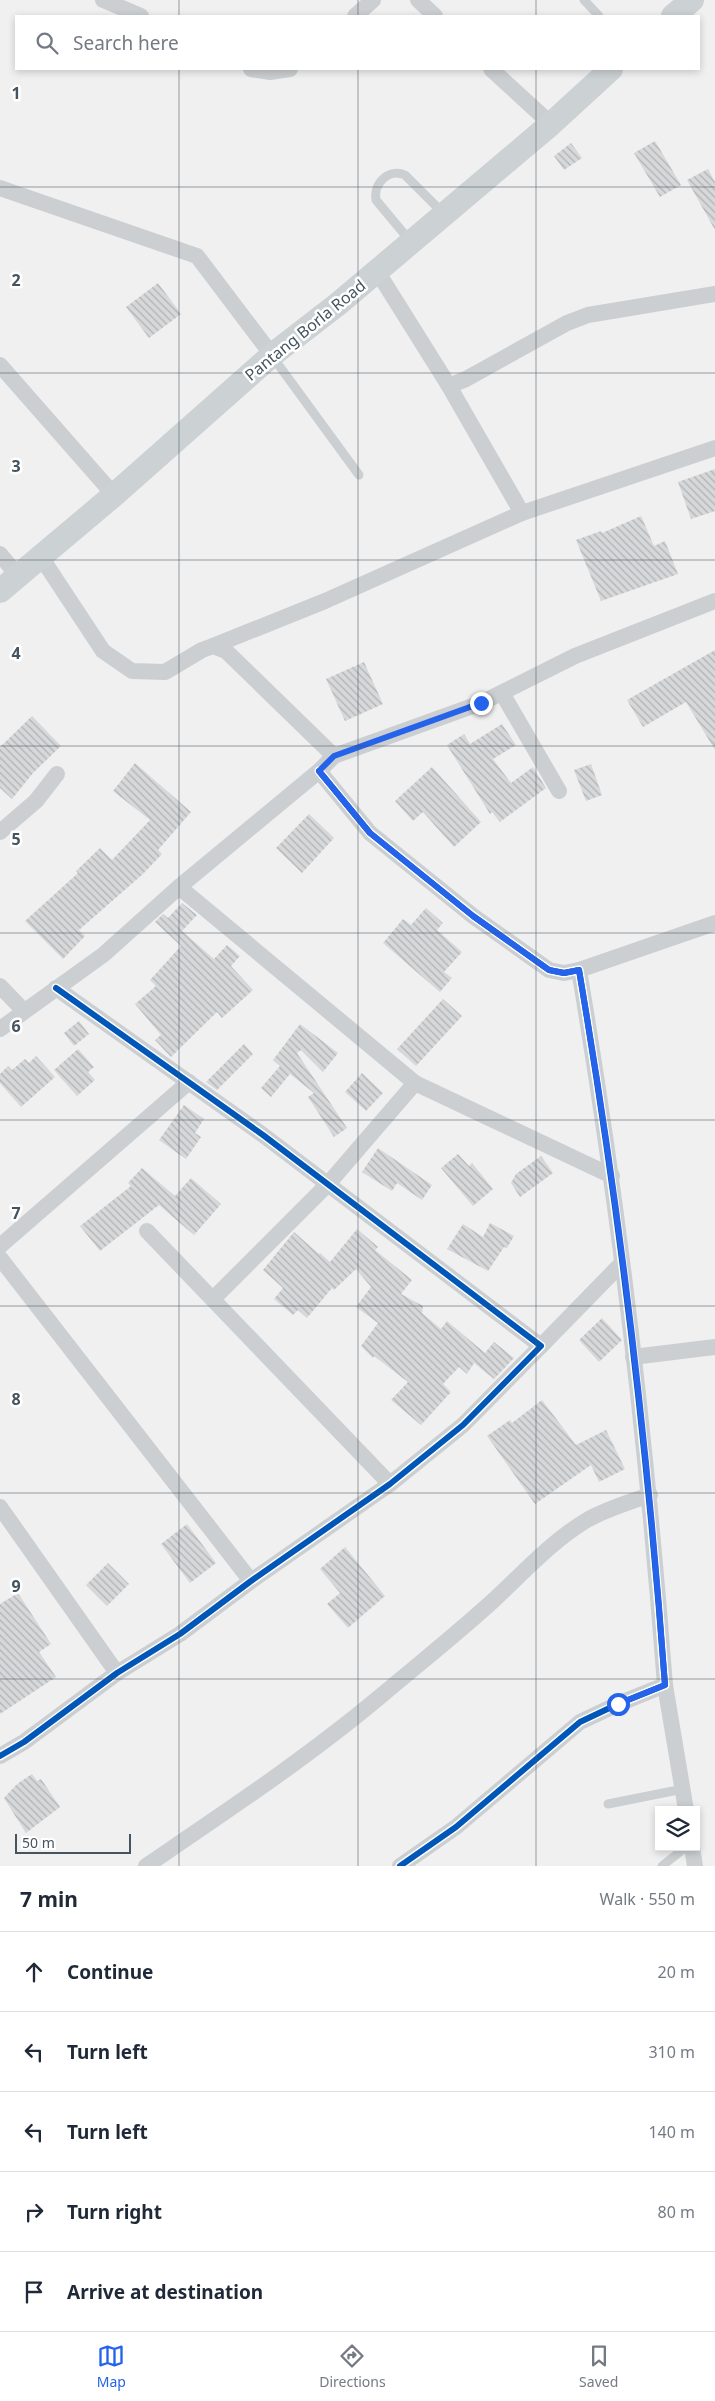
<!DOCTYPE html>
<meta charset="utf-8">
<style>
body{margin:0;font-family:"Noto Sans",sans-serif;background:#f6f6f7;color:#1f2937}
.controls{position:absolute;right:15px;bottom:15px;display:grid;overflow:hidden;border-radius:0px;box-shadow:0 2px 8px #0003}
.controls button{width:45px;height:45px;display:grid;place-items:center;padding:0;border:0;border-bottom:1px solid #e0e1e3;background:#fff;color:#1f2937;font:25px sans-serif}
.scale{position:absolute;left:15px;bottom:12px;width:116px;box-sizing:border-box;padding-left:5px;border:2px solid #45545f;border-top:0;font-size:14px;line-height:18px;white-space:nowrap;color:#45545f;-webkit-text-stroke:4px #fff;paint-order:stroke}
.stop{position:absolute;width:15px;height:15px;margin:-11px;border:4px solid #2563eb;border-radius:50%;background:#fff}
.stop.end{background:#2563eb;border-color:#fff;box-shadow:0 1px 5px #0008}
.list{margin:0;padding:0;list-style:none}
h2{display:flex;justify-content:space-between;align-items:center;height:65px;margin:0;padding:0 20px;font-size:21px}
h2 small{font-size:16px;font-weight:400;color:#747a83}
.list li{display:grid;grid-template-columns:32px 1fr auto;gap:15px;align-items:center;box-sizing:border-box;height:80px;padding:0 20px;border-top:1px solid #e0e1e3}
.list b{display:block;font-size:19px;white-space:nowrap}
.list em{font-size:16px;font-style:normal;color:#747a83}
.icon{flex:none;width:28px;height:28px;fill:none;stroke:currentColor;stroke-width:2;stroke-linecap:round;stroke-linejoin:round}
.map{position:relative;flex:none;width:715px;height:1866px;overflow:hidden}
.search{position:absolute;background:#fff;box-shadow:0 2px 8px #0003;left:15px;right:15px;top:15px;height:55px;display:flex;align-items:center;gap:12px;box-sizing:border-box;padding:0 18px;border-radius:0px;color:#747a83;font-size:19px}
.sheet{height:465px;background:#fff}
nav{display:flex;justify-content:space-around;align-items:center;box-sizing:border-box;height:70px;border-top:1px solid #e0e1e3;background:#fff;font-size:14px;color:#747a83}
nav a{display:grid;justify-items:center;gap:2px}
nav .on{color:#2563eb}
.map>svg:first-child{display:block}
</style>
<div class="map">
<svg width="715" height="1866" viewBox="0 0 715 1866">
<defs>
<pattern id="building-back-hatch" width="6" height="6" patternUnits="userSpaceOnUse" patternTransform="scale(1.25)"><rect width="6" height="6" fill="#d7d8da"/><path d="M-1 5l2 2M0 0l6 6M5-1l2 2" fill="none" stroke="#b0b2b4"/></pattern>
</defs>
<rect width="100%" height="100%" fill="#f1f0f0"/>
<g fill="url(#building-back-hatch)">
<path d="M655,141L681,185L660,197L634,153Z"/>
<path d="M571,143L582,158L564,170L554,156Z"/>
<path d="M708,169L715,182V230L687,180Z"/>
<path d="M158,283L181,314L149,338L126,307Z"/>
<path d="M715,469V511L691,519L678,482Z"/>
<path d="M641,516L654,546L665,541L678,574L601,601L576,540L601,531L602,533Z"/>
<path d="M715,650V750L686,702L643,727L627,700Z"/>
<path d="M364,662L383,704L345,721L326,679Z"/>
<path d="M32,716L61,746L33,773L12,799L0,788V747Z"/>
<path d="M502,724L516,745L493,759L511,783L533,767L546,788L500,822L492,812L490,814L447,745L464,734L470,744Z"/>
<path d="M135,763L191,812L158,850L162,854L143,874L79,930L85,936L63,959L25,921L78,873L76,871L100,848L112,860L150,820L113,791Z"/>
<path d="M591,764L602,795L586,801L574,770Z"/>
<path d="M432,767L481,822L454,847L423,812L413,821L395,801Z"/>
<path d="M309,814L334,838L302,873L276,848Z"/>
<path d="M182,903L197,915L182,931L214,959L227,945L240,956L231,966L253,990L222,1018L217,1012L171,1057L155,1040L161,1035L135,1004L156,986L150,980L181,946L155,922L163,914L168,918Z"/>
<path d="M426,908L443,923L437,930L462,952L444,972L452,978L440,992L383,943L403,919L411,925Z"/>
<path d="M443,999L462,1016L416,1066L397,1049Z"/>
<path d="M79,1021L89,1034L74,1046L64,1033Z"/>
<path d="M300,1024L338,1053L323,1072L301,1050L297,1053L347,1128L334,1137L308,1097L314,1093L290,1074L271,1097L261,1088L280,1066L273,1060Z"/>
<path d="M244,1044L253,1054L217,1090L206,1082Z"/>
<path d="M78,1049L94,1067L88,1072L95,1080L77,1096L54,1070Z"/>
<path d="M36,1056L55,1077L21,1107L0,1083V1074L8,1066L12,1070L25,1059L29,1063Z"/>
<path d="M362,1073L383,1093L366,1111L345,1092Z"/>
<path d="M184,1105L204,1119L195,1133L201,1137L186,1159L159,1140Z"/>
<path d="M378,1148L432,1185L422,1200L397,1183L392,1191L362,1172Z"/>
<path d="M458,1154L469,1166L472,1163L493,1189L473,1206L441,1168Z"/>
<path d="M541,1156L553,1173L520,1197L511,1183L516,1174Z"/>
<path d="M142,1168L175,1196L191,1178L221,1204L194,1235L159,1205L100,1251L80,1226L131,1186L128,1183Z"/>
<path d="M490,1223L514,1236L507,1248L504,1247L488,1271L447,1249L463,1224L483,1237Z"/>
<path d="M357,1229L378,1247L375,1250L412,1280L401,1294L423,1306L422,1313L441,1329L447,1321L485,1353L494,1342L514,1358L494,1379L474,1363L467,1374L459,1367L443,1384L451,1392L421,1425L391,1400L408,1382L374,1356L373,1358L361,1346L378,1323L356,1307L371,1287L356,1269L334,1290L332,1288L307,1318L298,1310L293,1315L274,1299L283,1288L263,1270L294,1232L319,1254L320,1253L330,1262Z"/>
<path d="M602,1318L622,1340L599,1362L579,1340Z"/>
<path d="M542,1400L576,1445L606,1430L625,1469L599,1482L591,1465L535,1504L487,1436L510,1420L512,1423Z"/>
<path d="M187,1524L216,1563L190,1583L161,1544Z"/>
<path d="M345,1547L385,1596L348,1628L327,1604L340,1593L320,1569Z"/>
<path d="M108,1563L129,1584L107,1606L86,1585Z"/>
<path d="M18,1593L51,1644L39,1652L56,1677L0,1714V1604Z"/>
<path d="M32,1774L37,1781L41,1779L60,1807L26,1833L4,1798L17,1784Z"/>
</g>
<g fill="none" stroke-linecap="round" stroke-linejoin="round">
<g stroke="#cccfd1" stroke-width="9">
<path d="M584,0L599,16"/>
<path d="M411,242L376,200C373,183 389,168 405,175L443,213"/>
<path d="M272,356L359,475"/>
<path d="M608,1804L683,1789"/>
<path d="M662,1866L686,1847"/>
</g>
<g stroke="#cccfd1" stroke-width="16">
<path d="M103,0L141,16"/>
<path d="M418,0L435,16"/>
<path d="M355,16L373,0"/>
<path d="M251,69L270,72L290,69"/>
<path d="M491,69L551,124"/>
<path d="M0,188L197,256L272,355"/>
<path d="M377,271L449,386L466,379L567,323L588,315L715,294"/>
<path d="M0,365L114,495"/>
<path d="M449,386L522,513"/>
<path d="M0,554L18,576"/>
<path d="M41,557L103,651L132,671L165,672L202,650L213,646L226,651L334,756"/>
<path d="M213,646L325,601L522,513L715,448"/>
<path d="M502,693L559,791"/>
<path d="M319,771L370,833L473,916L549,970L564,973L579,970C619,1207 647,1446 665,1685L618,1704L580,1722L456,1827L400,1866"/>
<path d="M0,832L36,801L57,774"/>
<path d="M179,887L415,1083L328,1184L213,1299"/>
<path d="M579,970L715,923"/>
<path d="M0,986L24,1011"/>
<path d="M0,1029L103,955L179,887L319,771L334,756L481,703L575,656L715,601"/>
<path d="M415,1083L612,1176"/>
<path d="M147,1231L390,1484"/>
<path d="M0,1246L189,1082"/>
<path d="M0,1258L251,1581"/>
<path d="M541,1346L622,1263"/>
<path d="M633,1357L715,1347"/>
<path d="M0,1507L117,1673"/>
<path d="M665,1685L686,1810"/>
<path d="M0,1756L24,1742L117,1673L180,1634L251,1581L390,1484L463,1425L541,1346L263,1135L56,988"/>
<path d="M692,1847L695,1866"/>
<path d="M146,1866C227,1811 308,1757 382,1695C420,1663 459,1632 495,1599C525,1571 552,1541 587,1520C606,1509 629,1502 650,1495"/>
</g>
<g stroke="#ccd1d4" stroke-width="24">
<path d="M673,16L692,0"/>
<path d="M0,591L114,495L272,355L338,304L551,124L611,69"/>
</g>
<g stroke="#fff" stroke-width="9">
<g id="cycleway">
<path d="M319,771L370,833L473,916L549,970L564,973L579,970C619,1207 647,1446 665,1685L618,1704L580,1722L456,1827L400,1866"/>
<path d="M0,1756L24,1742L117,1673L180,1634L251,1581L390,1484L463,1425L541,1346L263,1135L56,988"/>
</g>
</g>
<use href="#cycleway" stroke="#0057b8" stroke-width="6"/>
</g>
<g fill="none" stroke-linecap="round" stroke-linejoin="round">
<path stroke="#2563eb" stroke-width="6" d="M481,703L334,756L319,771L370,833L473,916L549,970L564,973L579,970C620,1207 648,1446 665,1685L618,1704"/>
</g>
<path fill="none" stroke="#45545f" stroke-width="1" stroke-opacity="0.55" d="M179,0V16M358,0V16M536,0V16M179,69V1866M358,69V1866M536,69V1866M0,187H715M0,373H715M0,560H715M0,746H715M0,933H715M0,1120H715M0,1306H715M0,1493H715M0,1679H715"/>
<g text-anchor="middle" stroke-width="5" stroke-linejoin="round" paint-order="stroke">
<g font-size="16" fill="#45545f" stroke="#fff">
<text transform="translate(305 330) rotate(-39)" y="6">Pantang Borla Road</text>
</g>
</g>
<g font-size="16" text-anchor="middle" font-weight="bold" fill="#45545f" stroke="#fff" stroke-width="5" stroke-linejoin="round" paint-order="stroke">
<text x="16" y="99">1</text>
<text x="16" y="286">2</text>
<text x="16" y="472">3</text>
<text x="16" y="659">4</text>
<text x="16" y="845">5</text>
<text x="16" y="1032">6</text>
<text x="16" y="1219">7</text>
<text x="16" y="1405">8</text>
<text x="16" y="1592">9</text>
</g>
</svg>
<div class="controls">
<button><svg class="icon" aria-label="layers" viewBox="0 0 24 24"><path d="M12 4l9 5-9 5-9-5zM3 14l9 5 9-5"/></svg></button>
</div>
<div class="scale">50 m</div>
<div class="stop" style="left:618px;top:1704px"></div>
<div class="stop end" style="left:481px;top:703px"></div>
<div class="search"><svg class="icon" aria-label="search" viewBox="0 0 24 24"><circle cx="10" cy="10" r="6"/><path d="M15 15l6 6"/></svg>Search here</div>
</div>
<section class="sheet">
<h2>7 min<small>Walk · 550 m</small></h2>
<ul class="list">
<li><svg class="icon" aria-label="ahead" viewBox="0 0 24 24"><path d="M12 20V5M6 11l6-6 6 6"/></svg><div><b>Continue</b></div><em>20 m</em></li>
<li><svg class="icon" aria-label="left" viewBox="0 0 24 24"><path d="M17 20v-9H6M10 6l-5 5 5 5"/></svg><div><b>Turn left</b></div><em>310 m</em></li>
<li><svg class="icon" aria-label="left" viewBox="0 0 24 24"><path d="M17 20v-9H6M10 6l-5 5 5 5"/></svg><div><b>Turn left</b></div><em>140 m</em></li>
<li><svg class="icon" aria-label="right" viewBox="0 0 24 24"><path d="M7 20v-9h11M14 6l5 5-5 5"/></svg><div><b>Turn right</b></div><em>80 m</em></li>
<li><svg class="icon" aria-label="arrive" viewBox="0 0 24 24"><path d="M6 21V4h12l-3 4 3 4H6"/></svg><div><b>Arrive at destination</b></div></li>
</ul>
</section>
<nav>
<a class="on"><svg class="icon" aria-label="map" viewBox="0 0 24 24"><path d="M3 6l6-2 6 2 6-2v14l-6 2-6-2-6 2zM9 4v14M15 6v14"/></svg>Map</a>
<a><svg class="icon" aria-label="directions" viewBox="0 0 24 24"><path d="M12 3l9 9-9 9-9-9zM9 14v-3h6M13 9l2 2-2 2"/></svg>Directions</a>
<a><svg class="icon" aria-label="saved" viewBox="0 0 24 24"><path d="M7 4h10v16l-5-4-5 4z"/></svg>Saved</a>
</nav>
